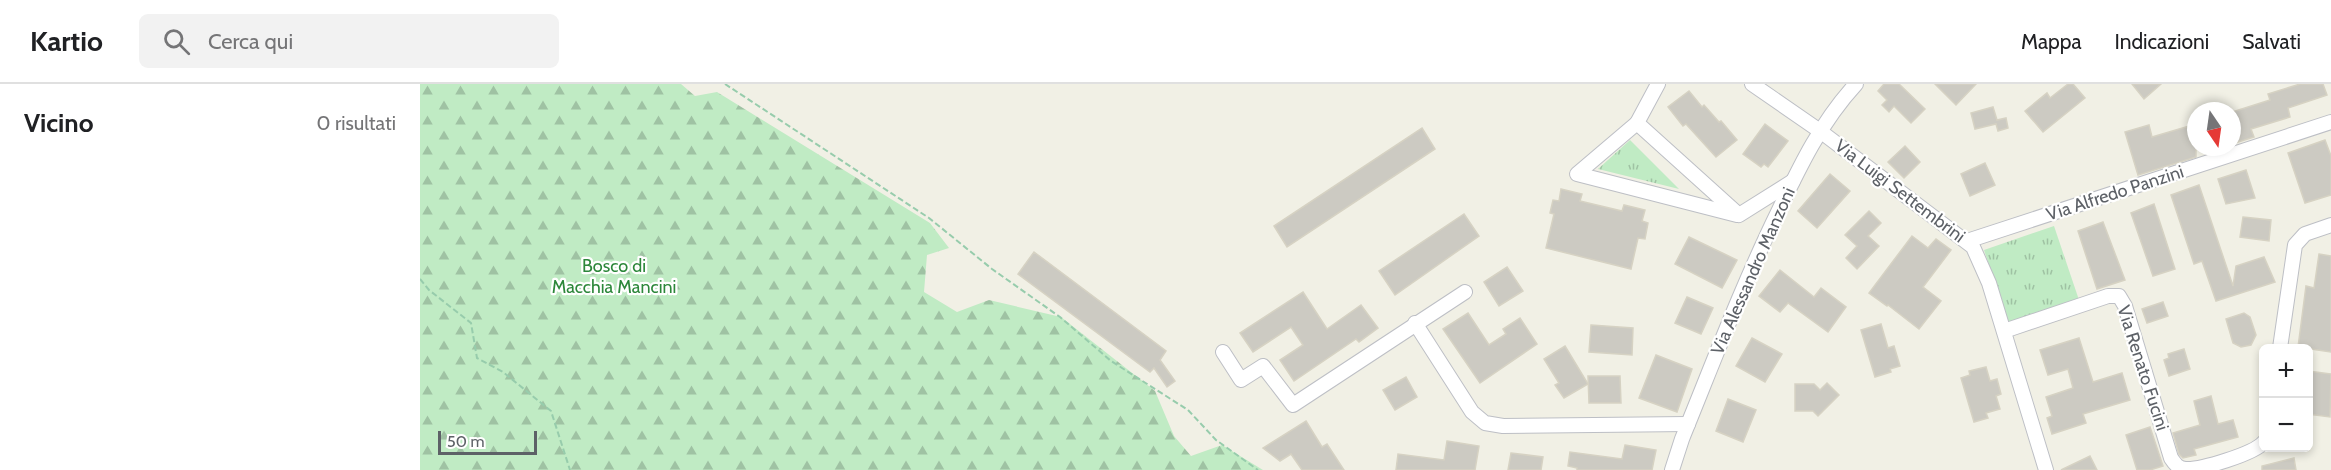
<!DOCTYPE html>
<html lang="it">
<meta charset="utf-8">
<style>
body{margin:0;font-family:Cabin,sans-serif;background:#f2f2f2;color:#202124}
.controls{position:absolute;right:18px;bottom:18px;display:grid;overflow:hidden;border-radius:9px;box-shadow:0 3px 9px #0003}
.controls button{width:54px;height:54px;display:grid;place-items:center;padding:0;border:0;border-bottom:2px solid #e0e0e0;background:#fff;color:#202124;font:30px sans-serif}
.compass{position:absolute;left:1767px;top:18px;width:54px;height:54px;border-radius:50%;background:#fff;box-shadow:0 3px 9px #0003;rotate:167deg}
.scale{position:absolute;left:18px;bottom:15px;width:99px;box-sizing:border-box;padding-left:6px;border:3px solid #5d6167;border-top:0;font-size:16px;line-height:21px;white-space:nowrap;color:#5d6167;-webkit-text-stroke:4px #fff;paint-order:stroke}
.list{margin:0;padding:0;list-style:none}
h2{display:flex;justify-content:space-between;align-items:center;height:78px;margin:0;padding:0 24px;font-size:26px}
h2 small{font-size:20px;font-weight:400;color:#757577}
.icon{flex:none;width:33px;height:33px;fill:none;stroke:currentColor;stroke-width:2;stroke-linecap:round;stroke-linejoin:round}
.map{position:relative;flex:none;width:1911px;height:386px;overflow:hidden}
header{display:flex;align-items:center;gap:36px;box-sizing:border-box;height:84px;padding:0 30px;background:#fff;border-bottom:2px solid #e0e0e0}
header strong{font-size:28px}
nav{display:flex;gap:33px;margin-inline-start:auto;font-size:21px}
.search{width:420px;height:54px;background:#f2f2f2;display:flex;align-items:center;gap:15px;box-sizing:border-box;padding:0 21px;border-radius:9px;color:#757577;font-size:22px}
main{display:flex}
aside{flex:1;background:#fff}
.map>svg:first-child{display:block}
</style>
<header>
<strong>Kartio</strong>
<div class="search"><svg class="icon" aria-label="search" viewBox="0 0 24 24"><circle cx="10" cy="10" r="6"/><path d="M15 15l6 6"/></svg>Cerca qui</div>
<nav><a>Mappa</a><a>Indicazioni</a><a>Salvati</a></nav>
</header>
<main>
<aside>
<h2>Vicino<small>0 risultati</small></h2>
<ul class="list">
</ul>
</aside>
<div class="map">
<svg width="1911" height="386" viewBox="0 0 1911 386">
<defs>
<pattern id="grass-tufts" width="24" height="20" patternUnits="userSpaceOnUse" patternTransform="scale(1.5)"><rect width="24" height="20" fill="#c0ebc4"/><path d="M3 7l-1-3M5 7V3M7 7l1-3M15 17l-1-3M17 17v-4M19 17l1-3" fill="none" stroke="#9fc2a3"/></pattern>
<pattern id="forest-firs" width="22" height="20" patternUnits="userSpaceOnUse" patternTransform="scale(1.5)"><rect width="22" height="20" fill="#c0ebc4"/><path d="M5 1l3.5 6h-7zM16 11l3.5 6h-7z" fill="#9fc2a3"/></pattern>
</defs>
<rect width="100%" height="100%" fill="#f1f0e5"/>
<g fill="url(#grass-tufts)">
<path d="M1210,56L1259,105L1178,85Z"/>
<path d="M1634,142L1659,216L1589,240L1564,166Z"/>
</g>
<path fill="url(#forest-firs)" d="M0,0H261L275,12L297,8L510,139L529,164L507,171L504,208L537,228L569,216L641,233L735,307L754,352L771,372L802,361L843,386H0Z"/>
<g fill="#cccac2" stroke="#d6d2c3" stroke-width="1.5">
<path d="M1464,0H1479L1505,25L1491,39L1474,22L1469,28L1462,21L1467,16L1458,7Z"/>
<path d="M1515,0H1556L1536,21Z"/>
<path d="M1648,0H1653L1665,14L1623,48L1605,27L1627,9L1630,14Z"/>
<path d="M1712,0H1741L1724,15Z"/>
<path d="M1880,0H1903L1907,11L1868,24L1870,33L1831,45L1834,53L1812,60V28L1850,16L1848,10Z"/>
<path d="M1269,7L1282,23L1284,21L1299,38L1301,37L1317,56L1296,73L1266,40L1263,42L1248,23Z"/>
<path d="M1573,23L1577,36L1586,34L1588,44L1578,47L1576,40L1555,45L1551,29Z"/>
<path d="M1345,40L1368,57L1348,83L1344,80L1341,83L1323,70Z"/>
<path d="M1776,40V73L1718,91L1705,48L1729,41L1732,53Z"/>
<path d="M1002,44L1015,65L867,163L854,142Z"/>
<path d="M1905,56L1911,72V111L1885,119L1868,69Z"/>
<path d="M1485,62L1500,78L1484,94L1468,78Z"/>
<path d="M1565,79L1575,101L1550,112L1541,90Z"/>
<path d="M1826,86L1835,114L1806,120L1798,95Z"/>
<path d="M1410,90L1430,107L1397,144L1378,127Z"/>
<path d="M1779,101L1813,202L1816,182L1844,173L1855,198L1796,217L1782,177L1774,180L1751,111Z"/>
<path d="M1141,105L1162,110L1160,117L1202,127L1204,121L1225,126L1222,137L1228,139L1225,155L1218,154L1211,185L1126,164L1134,130L1130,129L1133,116L1139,117Z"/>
<path d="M1734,120L1755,185L1733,192L1711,129Z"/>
<path d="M1449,127L1461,139L1448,152L1459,162L1437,185L1426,174L1437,162L1425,151Z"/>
<path d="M1044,130L1059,152L975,211L959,187Z"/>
<path d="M1823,133L1851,136L1849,157L1820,153Z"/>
<path d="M1683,138L1705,196L1677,205L1658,147Z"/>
<path d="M1492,152L1508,164L1516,155L1531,166L1503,203L1521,217L1499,245L1468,221L1467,222L1449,209Z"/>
<path d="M1269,153L1317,176L1302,204L1255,180Z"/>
<path d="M614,168L746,267L740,276L755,297L747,303L734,284L730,288L598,190Z"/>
<path d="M1899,170L1911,172V268L1878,263L1886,202L1894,204Z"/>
<path d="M1087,183L1103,207L1079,222L1064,198Z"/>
<path d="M1360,186L1394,213L1401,204L1426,223L1408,248L1368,219L1360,228L1339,212Z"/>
<path d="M883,208L907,245L941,221L958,244L939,258L936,255L874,297L860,276L883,261L871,243L833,268L820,249Z"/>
<path d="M1267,213L1293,224L1281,250L1255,239Z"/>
<path d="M1743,218L1748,232L1727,239L1722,225Z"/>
<path d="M1048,229L1069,261L1086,250L1083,245L1100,234L1117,260L1060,299L1023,245Z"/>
<path d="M1824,229L1830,233L1836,251L1831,261L1821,263L1813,259L1806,235Z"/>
<path d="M1461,240L1468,264L1474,262L1480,282L1470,285L1471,288L1455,293L1441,246Z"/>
<path d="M1171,241L1213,244L1212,271L1169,268Z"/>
<path d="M1332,254L1362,270L1345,298L1316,282Z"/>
<path d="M1659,254L1673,298L1702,289L1710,316L1663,330L1666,339L1632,350L1627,334L1632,332L1626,313L1653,304L1648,285L1628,291L1620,266Z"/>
<path d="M1145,262L1168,300L1144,314L1135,301L1139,299L1124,275Z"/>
<path d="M1764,265L1770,285L1749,292L1744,276L1749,274L1748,270Z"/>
<path d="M1236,271L1272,285L1257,328L1219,314Z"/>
<path d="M1566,283L1570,297L1577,295L1581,310L1576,312L1580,325L1566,329L1568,334L1554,338L1541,294L1550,291L1549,287Z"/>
<path d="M1888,287L1911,290L1910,333L1888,330Z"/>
<path d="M1168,292H1200L1201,319H1169Z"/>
<path d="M986,293L997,313L975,326L963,306Z"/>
<path d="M1407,299L1419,311L1398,332L1393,327H1375V300H1394L1400,306Z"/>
<path d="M1791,312L1798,340L1813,336L1818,353L1774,365L1776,371L1763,374L1759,370L1753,349L1780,341L1774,317Z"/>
<path d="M1308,315L1336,326L1323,358L1296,347Z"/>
<path d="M886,337L902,363L907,360L924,386H882L871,370L860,377L843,364Z"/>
<path d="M1730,343L1743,382L1730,386H1717L1706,351Z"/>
<path d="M1027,357L1059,362L1055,386H976L978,370L1024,376Z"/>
<path d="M1205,361L1236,366L1232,386H1157V384L1148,382L1150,368L1202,375Z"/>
<path d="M1091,369L1123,373L1121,386H1088Z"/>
<path d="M1670,372L1677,386H1641Z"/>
<path d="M1874,374L1876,386H1842V382Z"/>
</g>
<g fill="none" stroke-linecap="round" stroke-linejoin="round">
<g stroke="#bdbfc5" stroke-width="16">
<g id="minor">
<path d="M1238,0L1217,39L1319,131L1373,97"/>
<path d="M1332,0L1400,47L1553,163L1569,199L1626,386"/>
<path d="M1217,39L1157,90L1317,131"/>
<path d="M1547,157L1911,38"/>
<path d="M995,239L1052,328L1065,339L1083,342L1268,340"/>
<path d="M1584,247L1688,212H1699L1705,222L1751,374C1755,380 1758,384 1765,385C1780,386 1834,370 1844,358"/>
<path d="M1860,264L1875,161L1885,150L1911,141"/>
<path d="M803,268L821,296L843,282L873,321L1045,208"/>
<path d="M1252,386L1262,355C1293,279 1322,202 1358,128C1380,82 1401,38 1436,0"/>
</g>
</g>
<g stroke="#97ccac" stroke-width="2" stroke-dasharray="6 3" stroke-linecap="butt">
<path d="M305,0L509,134L572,185L640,233L691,277L768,326L796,356L838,386"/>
<path d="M0,195L9,206L51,239L57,274L83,288L131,327L150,386"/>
</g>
<use href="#minor" stroke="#fff" stroke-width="14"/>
</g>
<g text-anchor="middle" stroke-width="4.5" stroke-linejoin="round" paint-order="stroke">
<g font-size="18" fill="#5d6167" stroke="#fff">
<text transform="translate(1480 107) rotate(37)" y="6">Via Luigi Settembrini</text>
<text transform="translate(1695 109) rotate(-18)" y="6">Via Alfredo Panzini</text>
<text transform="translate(1333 187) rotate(-66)" y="6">Via Alessandro Manzoni</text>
<text transform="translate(1723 284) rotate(72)" y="6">Via Renato Fucini</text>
</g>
<g font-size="18" fill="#2c873a" stroke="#fff">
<text x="194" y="188">Bosco di<tspan x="194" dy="21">Macchia Mancini</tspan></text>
</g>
</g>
</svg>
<div class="controls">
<button>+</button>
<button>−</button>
</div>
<svg class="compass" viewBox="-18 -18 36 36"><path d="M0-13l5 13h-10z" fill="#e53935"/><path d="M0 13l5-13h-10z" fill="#757577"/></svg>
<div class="scale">50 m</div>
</div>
</main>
